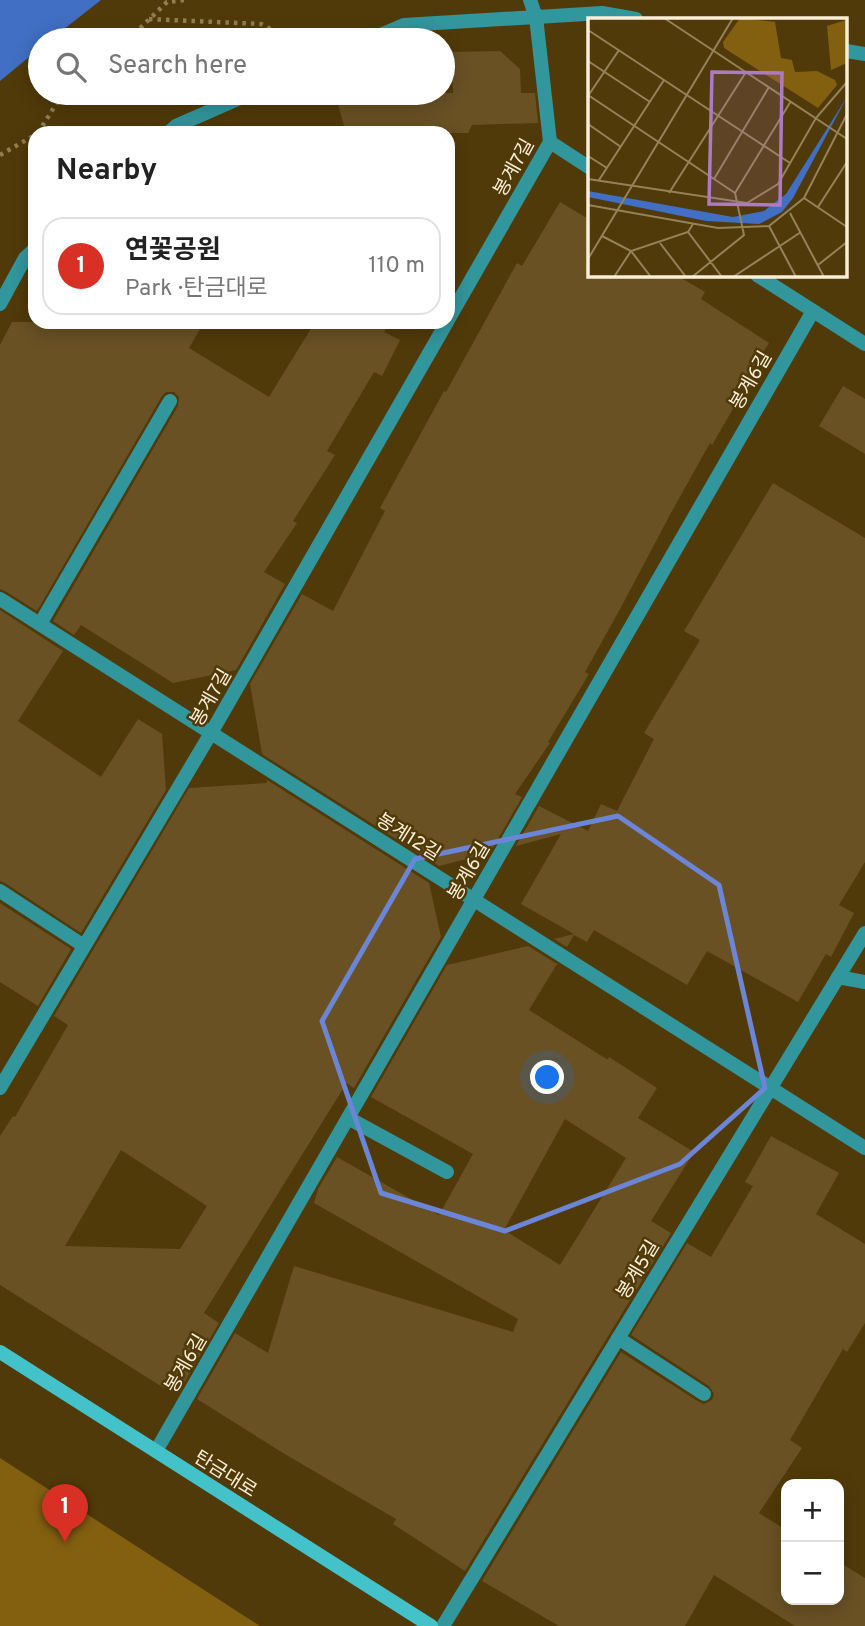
<!DOCTYPE html>
<meta charset="utf-8">
<style>
body{margin:0;font-family:Overpass,"Noto Sans KR",sans-serif;background:#f6f6f6;color:#222}
.controls{position:absolute;right:21px;bottom:21px;display:grid;overflow:hidden;border-radius:14px;box-shadow:0 4px 18px #0003}
.controls button{width:63px;height:63px;display:grid;place-items:center;padding:0;border:0;border-bottom:2px solid #e0e0e0;background:#fff;color:#222;font:35px sans-serif}
.you{position:absolute;left:548px;top:1078px;width:24px;height:24px;margin:-18px;border:5px solid #fff;border-radius:50%;background:#1a73e8;box-shadow:0 0 0 10px #1a73e833}
.badge{display:grid;place-items:center;width:46px;height:46px;border-radius:50%;background:#d93025;color:#fff;font-size:23px;font-weight:700}
.pin{position:absolute;translate:-50% -58px;filter:drop-shadow(0 2px 4px #0008)}
.pin::after{content:'';position:absolute;top:37px;width:24px;height:21px;background:inherit;clip-path:polygon(0 0,100% 0,50% 100%)}
.list{margin:0;padding:0;list-style:none}
h2{display:flex;justify-content:space-between;align-items:center;height:91px;margin:0;padding:0 28px;font-size:30px}
h2 small{font-size:23px;font-weight:400;color:#767676}
.list li{display:grid;grid-template-columns:46px 1fr auto;gap:21px;align-items:center;box-sizing:border-box;height:98px;margin:0 14px 14px;padding:0 14px;border:2px solid #e0e0e0;border-radius:21px}
.list b{display:block;font-size:26px;white-space:nowrap}
.list p{margin:0;font-size:23px;white-space:nowrap;color:#767676}
.list em{font-size:23px;font-style:normal;color:#767676}
.icon{flex:none;width:38px;height:38px;fill:none;stroke:currentColor;stroke-width:2;stroke-linecap:round;stroke-linejoin:round}
.map{position:relative;flex:none;width:865px;height:1626px;overflow:hidden}
.search{position:absolute;background:#fff;box-shadow:0 4px 18px #0003;left:28px;top:28px;width:427px;height:77px;display:flex;align-items:center;gap:18px;box-sizing:border-box;padding:0 24px;border-radius:38px;color:#767676;font-size:26px}
.panel{position:absolute;background:#fff;box-shadow:0 4px 18px #0003;left:28px;top:126px;width:427px;height:203px;border-radius:21px}
.map>svg:first-child{display:block}
</style>
<div class="map">
<svg width="865" height="1626" viewBox="0 0 865 1626">
<rect width="100%" height="100%" fill="#513a09"/>
<path fill="#835f10" d="M0,1458L260,1626H0Z"/>
<path fill="#406fc3" d="M0,0H101L50,40H40V48L0,81Z"/>
<g fill="#695124" fill-rule="evenodd">
<path d="M500,51L520,69L521,93H535L538,123L472,125L468,133H346L335,93H453L452,52Z"/>
<path d="M560,202L590,220V275H676L705,292L701,299L769,343L732,399L737,402L712,445L710,443L672,511L619,611L585,672L589,674L548,742L550,743L515,794L522,797L490,853L439,866L262,754L250,684L302,594L333,611L385,511L380,508L444,391L446,392L517,263L522,266Z"/>
<path d="M12,322H204L189,348L269,397L315,322H389L384,332L400,340L382,376L374,372L327,451L335,455L293,521L297,523L264,572L285,584L236,670L173,683L81,625L74,635L53,621L178,406L179,397L174,392H166L162,396L37,611L5,591L0,589V345Z"/>
<path d="M843,386L865,399V454L819,426Z"/>
<path d="M773,483L865,538V862L839,905L854,913L831,957L826,954L798,1002L707,951L687,985L594,930L587,942L574,935L567,947L554,939L574,934L521,904L561,834L516,846L539,806L588,831L601,804L617,811L654,739L644,733L700,640L684,631Z"/>
<path d="M0,610L63,651L18,721L101,777L138,719L162,734L166,790L81,933L5,883L0,881Z"/>
<path d="M267,780L429,883L441,937L354,1088L346,1083L341,1092L204,1313L219,1323L181,1388L168,1381L164,1388L0,1285V1136L13,1116L15,1117L68,1025L54,1016L189,788L267,783ZM121,1150L207,1206L180,1249L65,1246Z"/>
<path d="M0,903L71,949L38,1006L0,982Z"/>
<path d="M528,946L557,964L529,1010L608,1060L609,1057L657,1088L638,1118L694,1152L651,1221L671,1233L465,1571L393,1524L396,1519L283,1453L197,1399L235,1333L268,1353L294,1266L513,1332L518,1319L314,1203L318,1189L337,1157L439,1215L473,1154L371,1097L447,965ZM565,1119L626,1158L560,1265L504,1230Z"/>
<path d="M771,1136L839,1173L816,1214L865,1244V1323L847,1352L843,1349L790,1440L802,1448L759,1513L786,1530V1600H839V1562L865,1578V1626H795L714,1575L685,1626H559L482,1581L621,1352L699,1402L704,1404L712,1400L714,1394L709,1386L631,1335L687,1243L711,1257L753,1186L745,1182Z"/>
</g>
<g fill="none" stroke-linecap="round" stroke-linejoin="round">
<g stroke="#917e56" stroke-width="4.5" stroke-dasharray="3.5 5" stroke-linecap="butt">
<path d="M149,19L261,24L292,40"/>
<path d="M128,40L167,2L185,0"/>
<path d="M38,133L63,93"/>
<path d="M0,155L35,135"/>
</g>
<g stroke="#32969d" stroke-width="14">
<path d="M40,624L170,401"/>
<path d="M0,891L84,946"/>
<path d="M838,977L865,982"/>
<path d="M348,1118L447,1172"/>
<path d="M618,1338L704,1394"/>
</g>
<g stroke="#32969d" stroke-width="14">
<path d="M369,40L404,25L602,13L636,19"/>
<path d="M846,51L865,54"/>
<path d="M168,133L176,126L251,93"/>
<path d="M550,142L590,168"/>
<path d="M757,275L865,344"/>
<path d="M0,304L25,258L35,249"/>
<path d="M448,320L550,142L536,17L530,0"/>
<path d="M0,599L865,1148"/>
<path d="M0,1088L211,733L447,322"/>
<path d="M156,1451L813,311"/>
<path d="M443,1626L865,933"/>
</g>
<path stroke="#43c2ca" stroke-width="14" d="M0,1352L431,1626"/>
</g>
<path fill="none" stroke="#6b86d7" stroke-width="5" stroke-linejoin="round" d="M618,816L719,885L765,1088L680,1164L505,1231L381,1193L322,1021L415,859Z"/>
<g text-anchor="middle" stroke-width="5" stroke-linejoin="round" paint-order="stroke">
<g font-size="19" fill="#fbeed6" stroke="#513a09">
<text transform="translate(513 167) rotate(-61)" y="7">봉계7길</text>
<text transform="translate(750 380) rotate(-60)" y="7">봉계6길</text>
<text transform="translate(210 697) rotate(-60)" y="7">봉계7길</text>
<text transform="translate(409 836) rotate(32)" y="7">봉계12길</text>
<text transform="translate(468 871) rotate(-60)" y="7">봉계6길</text>
<text transform="translate(637 1269) rotate(-59)" y="7">봉계5길</text>
<text transform="translate(185 1363) rotate(-60)" y="7">봉계6길</text>
<text transform="translate(226 1473) rotate(32)" y="7">탄금대로</text>
</g>
</g>
<g transform="translate(588 18)">
<rect width="259" height="259" fill="#513a09"/>
<path d="M152,0L187,4L193,40L204,42L207,54L229,53L247,62L249,67L230,90L136,30L135,24ZM258,2L259,45L243,52L239,8Z" fill="#835f10"/>
<path d="M259,79L205,180L194,194L171,206L118,203L0,179V173L145,199L176,193L198,176Z" fill="#406fc3"/>
<path fill="none" stroke="#95825b" stroke-width="2" d="M76,0L259,121M0,12L202,145M0,43L62,84M0,77L147,175M0,78L31,32M0,106L33,129M0,138L19,150M0,161L159,185L190,166L228,100L259,64M126,161L181,69M11,162L76,62M81,175L158,54M216,180L259,209M0,187L130,210L181,208L216,180L259,96M230,189L259,144M202,195L236,259M181,208L208,259M100,214L134,259M14,218L43,233L63,259M72,225L98,259M0,241L145,0M230,247L259,224M26,259L43,233L100,214L105,206M104,259L156,217L147,175L203,83M145,259L213,214"/>
<path fill="#ae7ac8" fill-opacity="0.15" stroke="#ae7ac8" stroke-width="3.5" d="M124,54L194,55L192,187L121,186Z"/>
<rect width="259" height="259" fill="none" stroke="#fbeed6" stroke-width="3.5"/>
</g>
</svg>
<div class="controls">
<button>+</button>
<button>−</button>
</div>
<div class="you"></div>
<div class="pin badge" style="left:65px;top:1542px">1</div>
<div class="search"><svg class="icon" aria-label="search" viewBox="0 0 24 24"><circle cx="10" cy="10" r="6"/><path d="M15 15l6 6"/></svg>Search here</div>
<section class="panel">
<h2>Nearby<small></small></h2>
<ul class="list">
<li><span class="badge">1</span><div><b>연꽃공원</b><p>Park · 탄금대로</p></div><em>110 m</em></li>
</ul>
</section>
</div>
